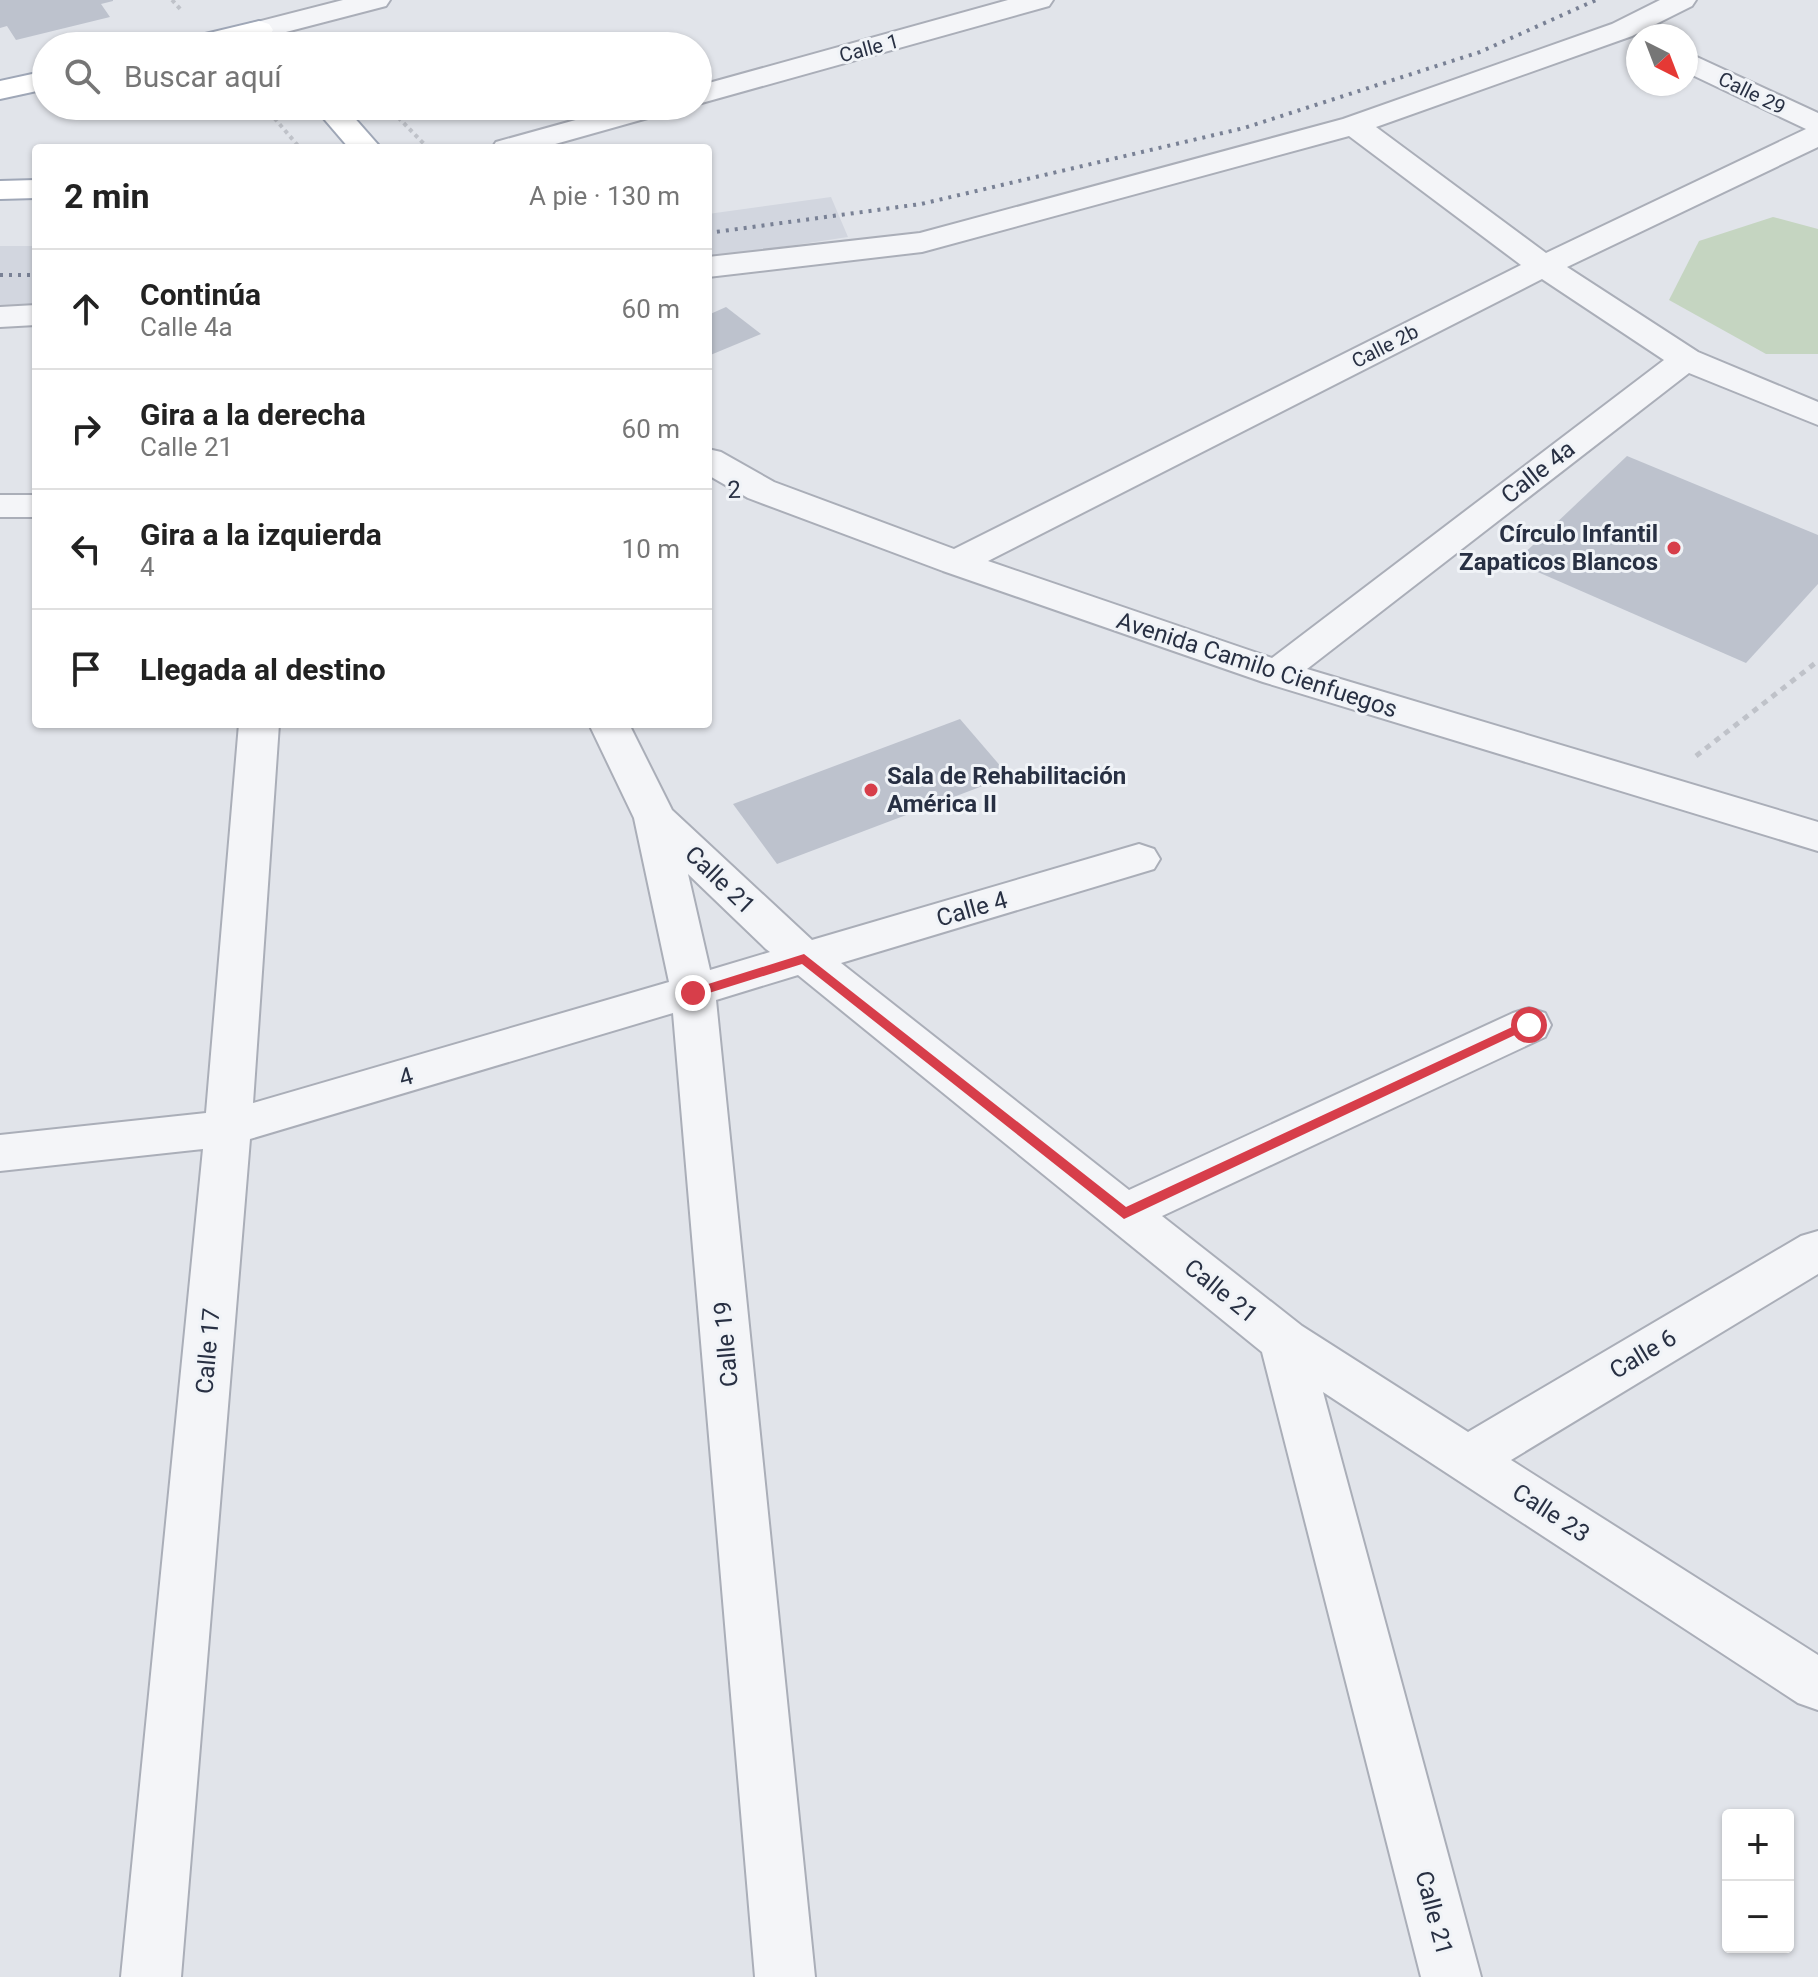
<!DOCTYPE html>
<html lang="es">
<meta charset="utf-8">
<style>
body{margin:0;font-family:Roboto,sans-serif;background:#f6f6f6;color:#222}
.controls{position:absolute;right:24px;bottom:24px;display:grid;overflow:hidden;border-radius:8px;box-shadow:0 2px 6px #0004}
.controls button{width:72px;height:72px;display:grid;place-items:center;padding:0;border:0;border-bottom:2px solid #e0e0e0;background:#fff;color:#222;font:40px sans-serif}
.compass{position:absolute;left:1626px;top:24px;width:72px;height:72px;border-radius:50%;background:#fff;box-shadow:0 2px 6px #0004;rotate:138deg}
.stop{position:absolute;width:24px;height:24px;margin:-18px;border:6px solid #d73e4a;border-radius:50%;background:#fff}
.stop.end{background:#d73e4a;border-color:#fff;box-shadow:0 2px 8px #0008}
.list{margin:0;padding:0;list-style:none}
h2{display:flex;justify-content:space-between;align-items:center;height:104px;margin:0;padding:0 32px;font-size:34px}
h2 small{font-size:26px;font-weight:400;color:#767676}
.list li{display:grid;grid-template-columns:52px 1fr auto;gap:24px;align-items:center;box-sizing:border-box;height:120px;padding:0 32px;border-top:2px solid #e0e0e0}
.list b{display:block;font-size:30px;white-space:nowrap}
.list p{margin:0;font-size:26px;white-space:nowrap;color:#767676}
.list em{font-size:26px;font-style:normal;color:#767676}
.icon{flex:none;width:44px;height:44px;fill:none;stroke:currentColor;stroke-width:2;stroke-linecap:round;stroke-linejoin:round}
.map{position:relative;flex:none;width:1818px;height:1977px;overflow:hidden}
.search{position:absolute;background:#fff;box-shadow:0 2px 6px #0004;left:32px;top:32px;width:680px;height:88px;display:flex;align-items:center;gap:20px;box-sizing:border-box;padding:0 28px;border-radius:44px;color:#767676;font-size:30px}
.panel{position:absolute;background:#fff;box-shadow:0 2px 6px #0004;left:32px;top:144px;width:680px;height:584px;border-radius:8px}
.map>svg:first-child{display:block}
</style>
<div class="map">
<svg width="1818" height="1977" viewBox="0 0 1818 1977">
<rect width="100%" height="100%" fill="#e1e4ea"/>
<g fill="#d2d6df">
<path d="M831,197L848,237L708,258V214Z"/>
<path d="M0,246H36V311L0,313Z"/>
</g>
<path fill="#c5d5c1" d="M1773,217L1818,229V354H1766L1669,300L1699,241Z"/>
<g fill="#bdc2cd">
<path d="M0,0H113V1L101,4L110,17L16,40L7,26L0,28Z"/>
<path d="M726,307L761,334L708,356V315Z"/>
<path d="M1627,456L1818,535V584L1746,663L1515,562Z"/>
<path d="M960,719L1009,776L777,864L733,804Z"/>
</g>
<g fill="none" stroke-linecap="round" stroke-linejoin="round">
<g stroke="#aaaeb8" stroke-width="4">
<g id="minor">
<path d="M343,0H390L386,6L259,39L249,36L245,30L249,24Z"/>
<path d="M1008,0H1053L1049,6L698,104V86Z"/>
<path d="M1660,0H1696L1692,6L1632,36L1376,127L1546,253L1806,129L1686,72V52L1818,113V147L1567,267L1698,352L1818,402V425L1689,373L1307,669L1818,822V851L1263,682L943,571L748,498L708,475V449L721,452L774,482L954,549L1521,265L1349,136L922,252L708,277V257L920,233L1343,119L1612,24ZM1542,279L1664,360L1272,658L988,561Z"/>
<path d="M626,106H674L669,112L541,148H492L496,142Z"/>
<path d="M36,305V325L0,327V307Z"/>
<rect x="0" y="495" width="36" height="22"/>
<path d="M239,724H279L253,1103L669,982L634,818L589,724H629L672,810L812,940L1139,844L1154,849L1160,859L1154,869L841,963L1129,1190L1513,1013L1529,1008L1545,1013L1551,1025L1545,1037L1162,1216L1302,1326L1468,1432L1801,1236L1818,1231V1274L1511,1460L1818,1655V1710L1798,1703L1323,1392L1481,1977H1421L1262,1352L798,975L716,1000L815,1977H755L673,1013L250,1139L181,1977H121L203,1149L0,1171V1135L206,1113ZM688,874L766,949L770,952L710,970Z"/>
</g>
</g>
<g stroke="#9fa7b7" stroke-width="4">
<g id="major">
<path d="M259,21L269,24L273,30L269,36L227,46H176L180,40Z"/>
<path d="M46,71V89L0,99V81Z"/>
<path d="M313,106H344L381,148H349Z"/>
<path d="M36,180V198L0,199V181Z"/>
</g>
</g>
<g stroke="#bfc2c9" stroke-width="4" stroke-dasharray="4 4" stroke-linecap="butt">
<path d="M172,0L182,11"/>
<path d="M264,106L300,148"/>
<path d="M387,106L428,148"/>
</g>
<path stroke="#bfc2c9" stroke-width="5" stroke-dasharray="6 6" stroke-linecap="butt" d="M1696,756L1818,661"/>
<use href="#minor" fill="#f4f5f8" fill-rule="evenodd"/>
<use href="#major" fill="#fff" fill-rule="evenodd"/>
<g stroke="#798195" stroke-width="4" stroke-dasharray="3 6" stroke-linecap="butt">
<path d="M708,233L921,204L1244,128L1480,52L1596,0"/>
<path d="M0,275H36"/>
</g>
</g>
<path fill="#d73e4a" d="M804,954L1126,1207L1525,1021L1529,1020L1536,1025L1124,1219L802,964L693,998L687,993L689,990Z"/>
<g fill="#d73e4a" stroke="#f0f3f7" stroke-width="3">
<circle cx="1674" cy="548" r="8"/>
<circle cx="871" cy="790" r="8"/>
</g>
<g text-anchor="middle" stroke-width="6" stroke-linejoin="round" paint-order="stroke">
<g font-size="20" fill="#283043" stroke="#f0f3f7">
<text transform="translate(869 48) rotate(-15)" y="7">Calle 1</text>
<text transform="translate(1752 93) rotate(26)" y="7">Calle 29</text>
<text transform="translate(1385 346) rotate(-27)" y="7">Calle 2b</text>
</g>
<g font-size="24" fill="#283043" stroke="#f0f3f7">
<text transform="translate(1538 472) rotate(-38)" y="8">Calle 4a</text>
<text transform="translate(734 490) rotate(-1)" y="8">2</text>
<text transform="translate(1257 665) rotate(18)" y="8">Avenida Camilo Cienfuegos</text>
<text transform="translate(720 880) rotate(44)" y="8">Calle 21</text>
<text transform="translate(972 909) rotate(-16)" y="8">Calle 4</text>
<text transform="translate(406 1077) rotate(-16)" y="8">4</text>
<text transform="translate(1221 1291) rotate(39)" y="8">Calle 21</text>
<text transform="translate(726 1344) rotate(-95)" y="8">Calle 19</text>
<text transform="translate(208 1351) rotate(-85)" y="8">Calle 17</text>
<text transform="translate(1643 1354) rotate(-31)" y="8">Calle 6</text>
<text transform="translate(1551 1513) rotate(33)" y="8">Calle 23</text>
<text transform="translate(1434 1913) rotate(75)" y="8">Calle 21</text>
</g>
<g font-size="24" font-weight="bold" fill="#283043" stroke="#f0f3f7" text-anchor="end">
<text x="1658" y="542">Círculo Infantil<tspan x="1658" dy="28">Zapaticos Blancos</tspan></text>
<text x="887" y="784" text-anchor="start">Sala de Rehabilitación<tspan x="887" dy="28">América II</tspan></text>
</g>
</g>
</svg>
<div class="controls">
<button>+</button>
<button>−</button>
</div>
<svg class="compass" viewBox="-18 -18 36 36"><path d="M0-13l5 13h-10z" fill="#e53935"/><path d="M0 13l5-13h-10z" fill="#767676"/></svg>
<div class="stop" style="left:1529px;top:1025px"></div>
<div class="stop end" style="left:693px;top:993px"></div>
<div class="search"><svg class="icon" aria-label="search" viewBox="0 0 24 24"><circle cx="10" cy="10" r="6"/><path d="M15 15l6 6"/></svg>Buscar aquí</div>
<section class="panel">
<h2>2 min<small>A pie · 130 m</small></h2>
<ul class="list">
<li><svg class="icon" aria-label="ahead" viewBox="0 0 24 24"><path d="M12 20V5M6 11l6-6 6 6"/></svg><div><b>Continúa</b><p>Calle 4a</p></div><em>60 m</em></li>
<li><svg class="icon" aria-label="right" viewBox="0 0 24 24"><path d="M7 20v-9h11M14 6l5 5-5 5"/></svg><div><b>Gira a la derecha</b><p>Calle 21</p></div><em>60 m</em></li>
<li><svg class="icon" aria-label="left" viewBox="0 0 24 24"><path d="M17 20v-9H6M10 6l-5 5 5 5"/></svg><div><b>Gira a la izquierda</b><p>4</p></div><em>10 m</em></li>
<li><svg class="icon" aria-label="arrive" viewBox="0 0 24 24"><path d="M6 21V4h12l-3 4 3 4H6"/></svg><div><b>Llegada al destino</b></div></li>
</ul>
</section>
</div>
